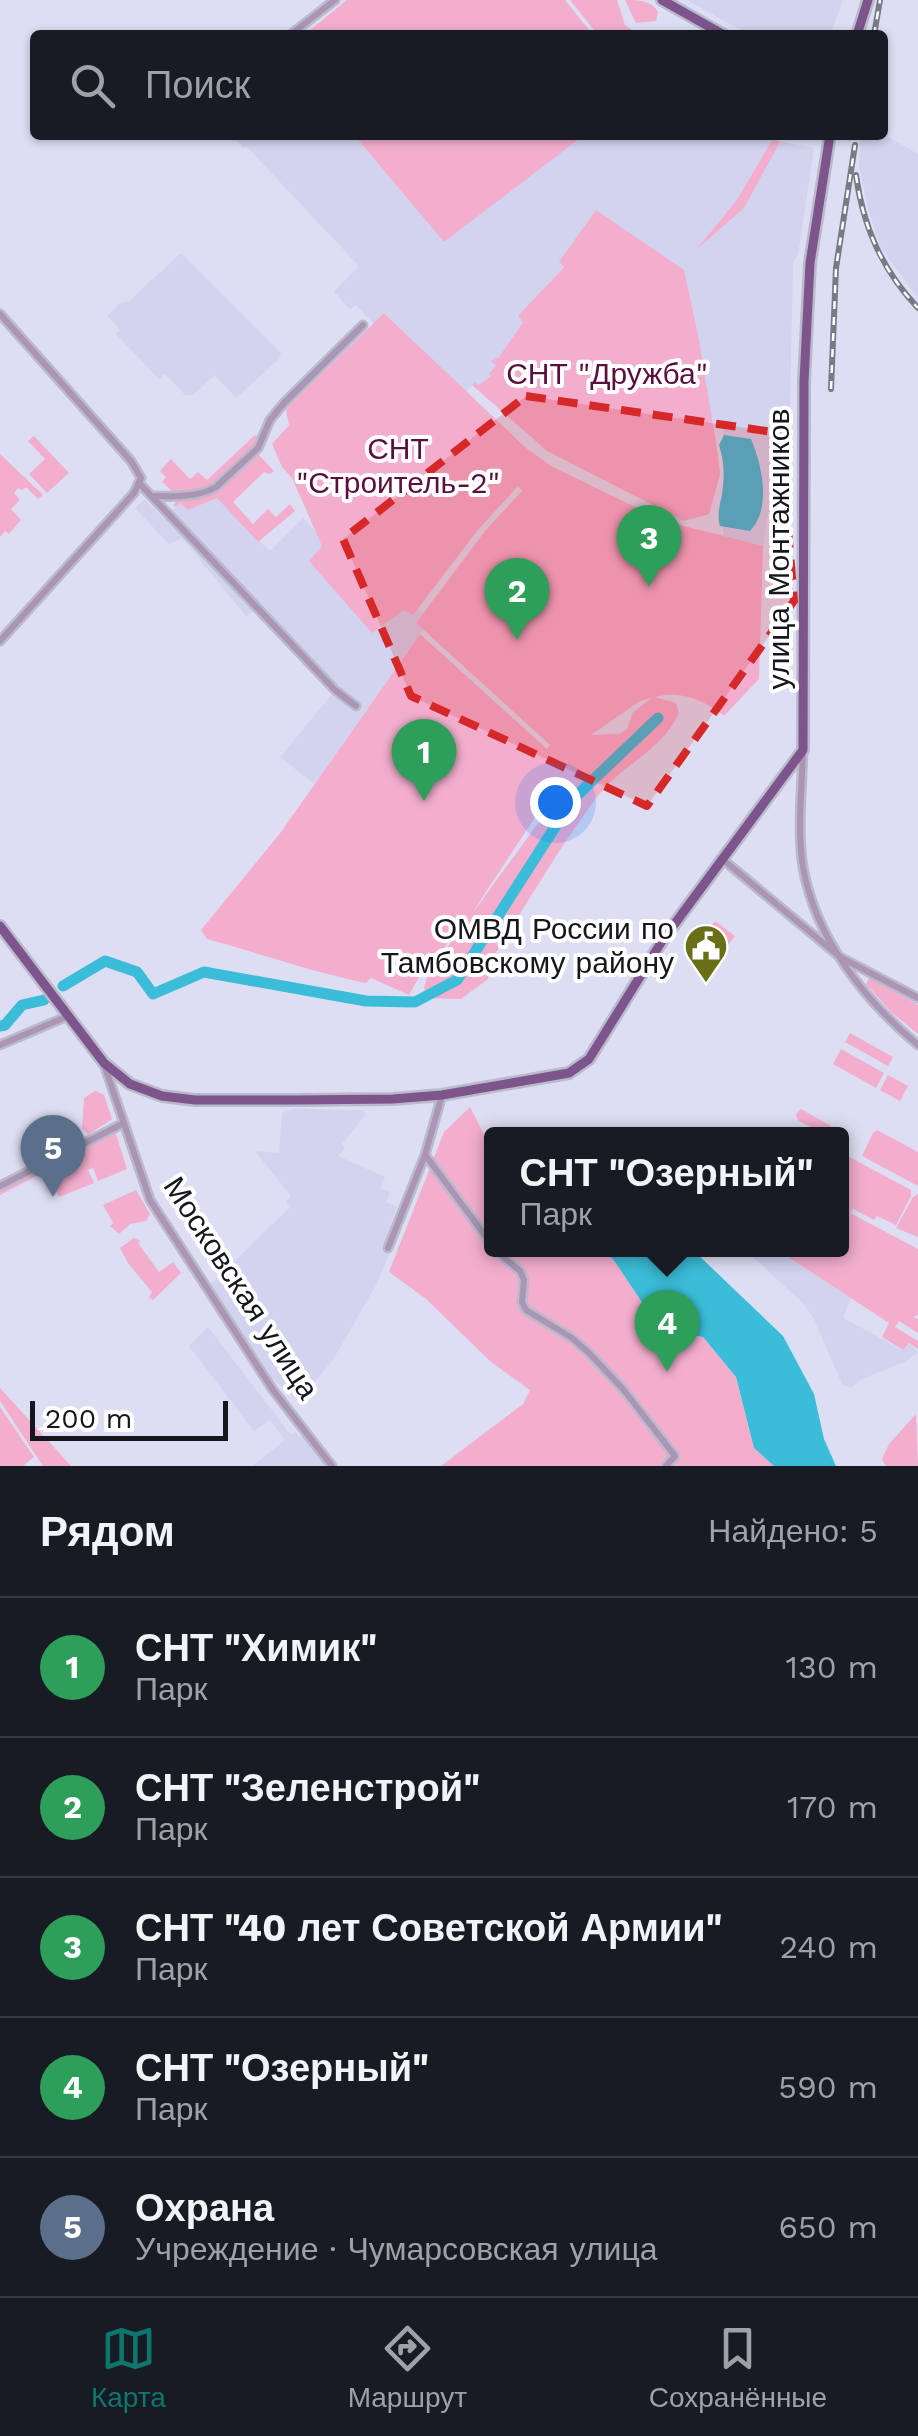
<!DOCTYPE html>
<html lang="ru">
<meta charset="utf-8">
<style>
body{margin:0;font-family:"Work Sans",sans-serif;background:#20242c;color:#f1f3f6}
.scale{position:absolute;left:30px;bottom:25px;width:198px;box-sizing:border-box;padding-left:10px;border:5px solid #16161d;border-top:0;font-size:28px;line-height:35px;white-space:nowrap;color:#16161d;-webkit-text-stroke:8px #fff;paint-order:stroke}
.you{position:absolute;left:555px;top:802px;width:35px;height:35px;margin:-25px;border:8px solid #fff;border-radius:50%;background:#1a73e8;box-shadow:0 0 0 15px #1a73e833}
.badge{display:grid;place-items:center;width:65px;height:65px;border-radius:50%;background:#0f766e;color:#fff;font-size:32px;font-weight:700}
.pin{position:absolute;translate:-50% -82px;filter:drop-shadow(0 2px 5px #0008)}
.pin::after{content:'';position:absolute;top:52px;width:35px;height:30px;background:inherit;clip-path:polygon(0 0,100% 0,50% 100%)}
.popup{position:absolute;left:484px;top:1127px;width:365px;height:130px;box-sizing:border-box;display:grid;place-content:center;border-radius:10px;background:#171b24;filter:drop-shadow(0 2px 8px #0005);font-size:32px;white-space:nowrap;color:#9ea1a6}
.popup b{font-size:38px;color:#f1f3f6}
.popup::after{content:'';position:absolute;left:50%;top:100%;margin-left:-20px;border:20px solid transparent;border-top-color:#171b24}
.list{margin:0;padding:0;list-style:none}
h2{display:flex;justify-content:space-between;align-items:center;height:130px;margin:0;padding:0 40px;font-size:42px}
h2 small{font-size:32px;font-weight:400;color:#9ea1a6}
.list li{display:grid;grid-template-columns:65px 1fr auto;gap:30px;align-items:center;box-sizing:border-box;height:140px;padding:0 40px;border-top:2px solid #363941}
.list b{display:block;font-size:38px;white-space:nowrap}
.list p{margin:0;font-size:32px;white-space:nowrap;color:#9ea1a6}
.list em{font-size:32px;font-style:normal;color:#9ea1a6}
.icon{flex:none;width:55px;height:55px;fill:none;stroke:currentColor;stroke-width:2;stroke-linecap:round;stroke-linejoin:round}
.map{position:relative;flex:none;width:918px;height:1466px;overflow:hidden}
.search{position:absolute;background:#171b24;box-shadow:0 2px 8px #0004;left:30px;right:30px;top:30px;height:110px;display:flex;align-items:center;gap:25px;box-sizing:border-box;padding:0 35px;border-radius:10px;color:#9ea1a6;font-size:38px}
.sheet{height:830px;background:#171b24}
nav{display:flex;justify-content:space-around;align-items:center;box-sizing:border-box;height:140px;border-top:2px solid #363941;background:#171b24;font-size:28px;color:#9ea1a6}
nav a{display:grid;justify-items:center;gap:5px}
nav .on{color:#0f766e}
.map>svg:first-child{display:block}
</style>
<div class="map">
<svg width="918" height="1466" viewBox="0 0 918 1466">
<rect width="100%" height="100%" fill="#dddef3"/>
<g fill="#d1d3ef">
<path d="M687,0H843L830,35H750Z"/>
<path d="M883,134L918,154V298L881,248L868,209L859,165L860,135Z"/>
<path d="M232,135H354L444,242L583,135L590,140L605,135H779L776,141L814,148L798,255L793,262L788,504L769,505L763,546L723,537V427L713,426L698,334L684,270L595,211L564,266L518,317L523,321L500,356L491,361L496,366L491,375L479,386L475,382L466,392L385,313L374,324L356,305L350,309L346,305L334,291L359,266L246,146L243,148Z"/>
<path d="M181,253L281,353L279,359L236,398L215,375L193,395H185L165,374L159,379L116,334L120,330L107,316L122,302H128Z"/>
<path d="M217,498L270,551L303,518L318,534L323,547L310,561L373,632L404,609L412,615L418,609L424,613L416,623L423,629L314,784L280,757L333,693L253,611L246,616L182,538L169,544L135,508L144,499L164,519L180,503L188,510Z"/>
<path d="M292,1109L362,1110L366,1114L342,1144L345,1148L338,1156L385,1177L381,1188L390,1192L386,1202L397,1207L387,1235L396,1239L376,1285L334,1358L299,1402L273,1379L211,1284L290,1207L286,1202L291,1196L255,1151L279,1153L282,1113Z"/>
<path d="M745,1250H759L770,1258L781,1252L851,1298L843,1318L902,1350L908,1343L918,1352L906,1361L860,1380L850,1388L842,1384L813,1317L803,1303Z"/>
<path d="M208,1327L291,1435L295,1432L299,1438L302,1436L326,1466H252L285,1440L270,1420L254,1431L189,1346Z"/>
</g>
<g fill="#f3aece" fill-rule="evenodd">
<path d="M347,0H565L593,35H304Z"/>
<path d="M570,0H617L625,25L639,35H598Z"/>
<path d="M625,0C638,0 651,0 658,12L656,21L636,23Z"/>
<path d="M354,135H605L590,140L583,136L444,242Z"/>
<path d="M775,135H779L776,140L780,142L744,208L696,250L737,200Z"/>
<path d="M596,210L684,270L698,334L718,455L720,475L709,514L684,521L547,451L472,385L475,382L479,385L491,376L489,373L496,366L491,361L499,357L523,322L518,316L564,267L559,262Z"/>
<path d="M384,313L526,448L551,466L664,521L763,546L759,679L724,716C704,700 681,690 655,697L676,703L679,713C663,750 620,766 597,797C558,849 525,907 490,962L488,979L461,999L427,998L424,988L429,972L471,915L418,979L409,995L371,978L366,983C312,972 261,954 207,939L201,930L281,832L420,634L547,749L550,745L416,623L485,531L522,491L518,486L477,531L413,615L404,610L372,633L309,561L322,546L292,478L282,467L272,444L289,425L286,410L289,406ZM652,698L633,712L627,729L619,734L591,735L640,701ZM543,805L539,822L474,911V910Z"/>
<path d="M255,435L260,439L207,488L175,494L162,482L166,477L160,471L171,459L190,479L198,472L207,480Z"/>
<path d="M34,436L69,473L47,493L29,474L45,459L28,441Z"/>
<path d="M0,454L43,495L38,499L26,487L22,490L18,488L14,493L20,500L11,509L21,520L9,534L5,531L0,537Z"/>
<path d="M259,455L274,471L270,474L264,472L233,502L253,524L268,509L276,517L290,504L295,511L258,542L217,498L188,510L180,503L176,507L173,505L177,501L213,494Z"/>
<path d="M715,921L735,936L722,953L702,937Z"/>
<path d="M870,977L918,1005V1034L892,1013L866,984Z"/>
<path d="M850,1033L893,1057L888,1066L845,1042Z"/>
<path d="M841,1049L884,1073L876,1088L833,1064Z"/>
<path d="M888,1075L908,1086L900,1101L880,1090Z"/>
<path d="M95,1091L104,1095L112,1119L88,1135L82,1128L84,1098Z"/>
<path d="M470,1107L492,1150V1250H599L613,1259L660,1328L703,1337L736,1377L754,1448L774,1466H441L523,1404L530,1390L491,1362L425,1298L389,1272L444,1132Z"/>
<path d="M801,1109L831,1126L826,1134L798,1121L796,1114Z"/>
<path d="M877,1130L918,1152V1186L862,1156L873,1133Z"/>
<path d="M115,1131L127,1169L98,1181L93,1168L88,1170L94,1183L59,1197L46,1171L0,1195V1190Z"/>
<path d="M842,1153L911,1190V1196L896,1225L877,1216L874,1220L853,1209L850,1213L918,1249V1315L913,1317L918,1319V1333L899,1321L895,1327L918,1341V1349L909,1343L903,1350L882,1337L889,1323L782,1253L778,1257L773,1254L770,1258L759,1250H842Z"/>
<path d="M136,1190L150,1214L146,1221L130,1224L119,1234L110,1226L113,1223L103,1205Z"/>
<path d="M918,1194V1237L896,1228L913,1197Z"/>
<path d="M134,1238L141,1241L138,1243L159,1272L173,1262L181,1273L153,1300L149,1297L152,1292L128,1263L120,1248Z"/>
<path d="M0,1388L71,1466H43L0,1401Z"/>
<path d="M0,1407L34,1457L23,1466H0Z"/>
<path d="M916,1414L918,1466H886L882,1459L889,1444Z"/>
</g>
<g fill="#3bbdd9">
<path d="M724,435L751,439C762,465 772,508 750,531L720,526C716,512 722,500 723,486C725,471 723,458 719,445Z"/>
<path d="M599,1250H693L783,1336L814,1394L824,1439L836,1466H774L754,1448L736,1377L703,1337L660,1329L613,1259Z"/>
</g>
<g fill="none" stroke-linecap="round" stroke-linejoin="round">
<g stroke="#3bbdd9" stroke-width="11">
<path d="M63,986L105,961L137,972L153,994L204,972L366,1001L415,1002L457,980L573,799L658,718"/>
<path d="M0,1026L5,1025L22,1005L44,1000"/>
</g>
<g stroke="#b9bacc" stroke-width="11">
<g id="minor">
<path d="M290,35L335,0"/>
<path d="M0,314L131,461L141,478L134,493L0,641"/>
<path d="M139,483L335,690L356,706"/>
<path d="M155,496C175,497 199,497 216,487L258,448L270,420L284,403L363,325"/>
<path d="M803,750C802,788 797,830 803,867C815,937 864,1000 918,1045"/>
<path d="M721,858L840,957L918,998"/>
<path d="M0,1045L68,1016"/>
<path d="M104,1064L150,1200L273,1390L332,1466"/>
<path d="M426,1156L492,1245"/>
<path d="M0,1186L122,1124"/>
<path d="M388,1248L425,1155L442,1095"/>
<path d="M495,1250L520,1271L524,1280L522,1302L526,1310L572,1338L589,1353L623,1389L675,1456L666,1466"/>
</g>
</g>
<g stroke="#b9bacc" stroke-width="14">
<g id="major">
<path d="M662,0L724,35"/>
<path d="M857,35L868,0"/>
<path d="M0,926L104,1063L130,1084L162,1096L195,1100H297L393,1099L442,1095L569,1073L589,1059L662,941L803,750L804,381L810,263L830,135"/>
</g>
</g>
<use href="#minor" stroke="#ab94b4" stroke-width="6"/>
<use href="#major" stroke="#7d548c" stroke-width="9"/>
<g stroke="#797987" stroke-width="6">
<g id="rail">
<path d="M874,35L880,0"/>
<path d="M856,175C863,227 882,270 918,308"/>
<path d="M831,389L836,268L855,145"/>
</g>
</g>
<use href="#rail" stroke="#fff" stroke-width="2.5" stroke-dasharray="8" stroke-linecap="butt"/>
</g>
<path fill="#d62828" fill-opacity="0.2" stroke="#d62828" stroke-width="8" stroke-dasharray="20 12" stroke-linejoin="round" d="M526,396L780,433L794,601L647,806L411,696L343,539Z"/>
<defs>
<g id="civic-pin" transform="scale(2.25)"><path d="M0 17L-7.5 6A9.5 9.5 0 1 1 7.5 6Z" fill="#686f16" stroke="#fff"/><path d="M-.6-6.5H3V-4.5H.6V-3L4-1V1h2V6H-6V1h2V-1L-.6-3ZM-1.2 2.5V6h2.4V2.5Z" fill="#fff"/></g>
</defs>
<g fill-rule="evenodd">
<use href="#civic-pin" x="706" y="946"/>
</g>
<g text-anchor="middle" stroke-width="8" stroke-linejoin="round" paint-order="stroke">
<g font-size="30" fill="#5b0f3c" stroke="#fff">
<text x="607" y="384">СНТ "Дружба"</text>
<text x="398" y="459">СНТ<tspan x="398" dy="34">"Строитель-2"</tspan></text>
</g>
<g font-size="30" fill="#16161d" stroke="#fff">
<text transform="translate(779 549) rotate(-90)" y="10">улица Монтажников</text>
<text transform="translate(241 1288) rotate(57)" y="10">Московская улица</text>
</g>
<g font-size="30" fill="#16161d" stroke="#fff" text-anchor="end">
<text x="674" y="939">ОМВД России по<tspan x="674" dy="34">Тамбовскому району</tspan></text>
</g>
</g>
</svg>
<div class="scale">200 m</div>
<div class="you"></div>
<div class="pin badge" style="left:424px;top:801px;background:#2e9e5b">1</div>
<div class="pin badge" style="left:517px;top:640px;background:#2e9e5b">2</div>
<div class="pin badge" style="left:649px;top:587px;background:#2e9e5b">3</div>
<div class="pin badge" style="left:667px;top:1372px;background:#2e9e5b">4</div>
<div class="popup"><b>СНТ &quot;Озерный&quot;</b>Парк</div>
<div class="pin badge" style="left:53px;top:1197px;background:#5c6f8a">5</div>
<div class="search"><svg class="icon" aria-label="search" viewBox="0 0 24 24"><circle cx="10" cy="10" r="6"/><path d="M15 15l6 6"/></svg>Поиск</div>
</div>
<section class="sheet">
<h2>Рядом<small>Найдено: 5</small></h2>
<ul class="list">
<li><span class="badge" style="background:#2e9e5b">1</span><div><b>СНТ &quot;Химик&quot;</b><p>Парк</p></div><em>130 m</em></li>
<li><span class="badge" style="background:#2e9e5b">2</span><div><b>СНТ &quot;Зеленстрой&quot;</b><p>Парк</p></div><em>170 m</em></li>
<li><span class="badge" style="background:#2e9e5b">3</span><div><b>СНТ &quot;40 лет Советской Армии&quot;</b><p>Парк</p></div><em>240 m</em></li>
<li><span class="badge" style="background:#2e9e5b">4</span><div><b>СНТ &quot;Озерный&quot;</b><p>Парк</p></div><em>590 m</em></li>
<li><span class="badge" style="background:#5c6f8a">5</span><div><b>Охрана</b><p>Учреждение · Чумарсовская улица</p></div><em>650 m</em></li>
</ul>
</section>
<nav>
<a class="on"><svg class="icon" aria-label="map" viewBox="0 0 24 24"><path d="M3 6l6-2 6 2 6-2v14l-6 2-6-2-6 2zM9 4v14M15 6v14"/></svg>Карта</a>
<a><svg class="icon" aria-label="directions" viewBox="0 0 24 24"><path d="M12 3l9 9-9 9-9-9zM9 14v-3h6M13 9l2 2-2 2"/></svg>Маршрут</a>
<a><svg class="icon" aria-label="saved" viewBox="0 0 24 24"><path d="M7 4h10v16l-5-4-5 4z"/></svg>Сохранённые</a>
</nav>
